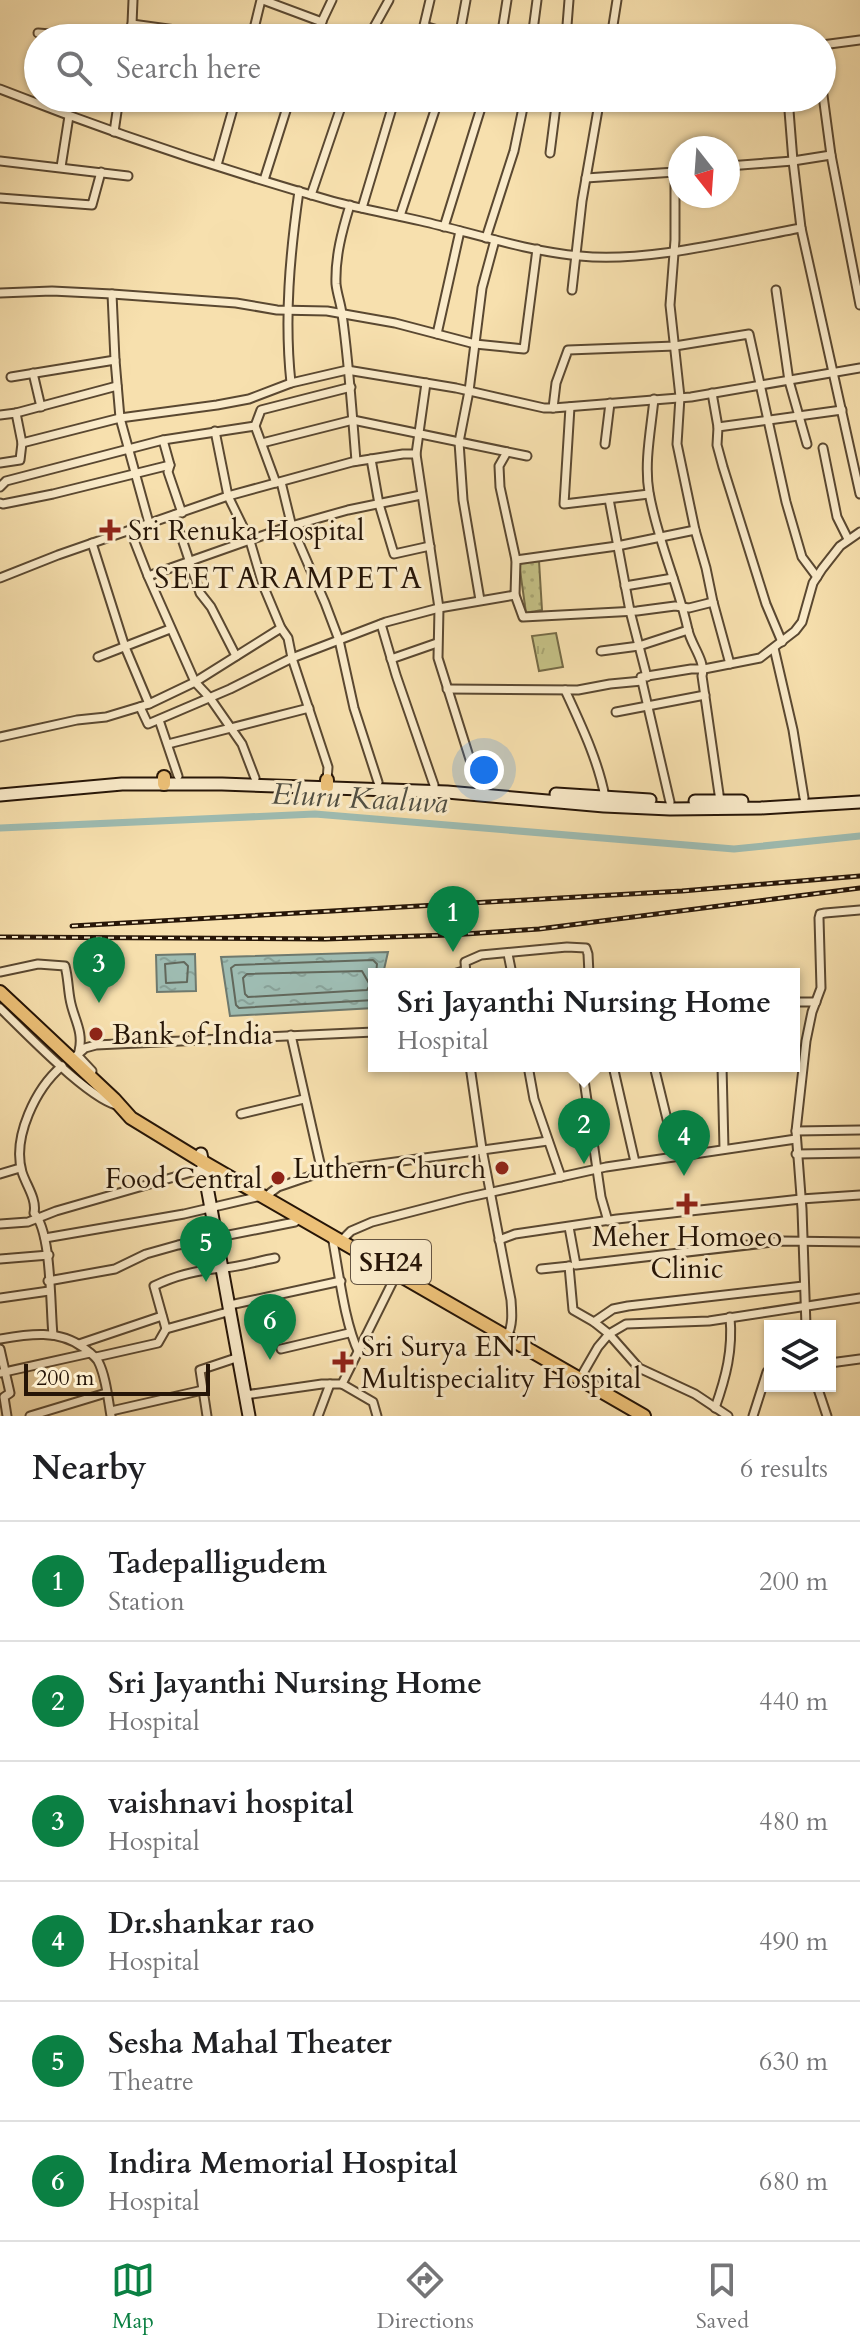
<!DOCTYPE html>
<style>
body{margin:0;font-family:Cardo,serif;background:#f6f6f6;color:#202124}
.controls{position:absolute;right:24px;bottom:24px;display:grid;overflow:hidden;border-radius:0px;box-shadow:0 2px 6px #0004}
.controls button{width:72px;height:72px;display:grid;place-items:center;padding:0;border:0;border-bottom:2px solid #e0e0e0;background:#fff;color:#202124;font:40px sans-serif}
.compass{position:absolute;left:668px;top:136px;width:72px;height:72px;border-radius:50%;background:#fff;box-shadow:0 2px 6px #0004;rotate:163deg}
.scale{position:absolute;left:24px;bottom:20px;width:186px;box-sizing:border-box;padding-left:8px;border:4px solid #261507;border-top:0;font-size:22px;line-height:28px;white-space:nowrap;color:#261507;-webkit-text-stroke:6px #faebca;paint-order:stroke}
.you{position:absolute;left:484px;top:770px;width:28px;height:28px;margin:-20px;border:6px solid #fff;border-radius:50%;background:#1a73e8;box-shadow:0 0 0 12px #1a73e833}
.badge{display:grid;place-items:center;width:52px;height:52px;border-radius:50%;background:#0b8043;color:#fff;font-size:26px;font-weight:700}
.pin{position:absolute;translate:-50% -66px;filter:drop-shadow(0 2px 4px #0008)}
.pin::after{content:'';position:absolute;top:42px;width:28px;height:24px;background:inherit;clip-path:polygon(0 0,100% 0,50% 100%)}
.popup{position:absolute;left:368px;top:968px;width:432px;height:104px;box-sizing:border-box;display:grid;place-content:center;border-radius:0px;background:#fff;filter:drop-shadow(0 2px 6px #0005);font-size:26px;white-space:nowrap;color:#757577}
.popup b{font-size:30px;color:#202124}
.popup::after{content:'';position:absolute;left:50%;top:100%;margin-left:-16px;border:16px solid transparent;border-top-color:#fff}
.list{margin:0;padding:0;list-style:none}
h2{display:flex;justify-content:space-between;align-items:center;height:104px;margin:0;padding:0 32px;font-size:34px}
h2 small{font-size:26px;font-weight:400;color:#757577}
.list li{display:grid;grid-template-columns:52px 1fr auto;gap:24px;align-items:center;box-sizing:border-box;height:120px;padding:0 32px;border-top:2px solid #e0e0e0}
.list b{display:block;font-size:30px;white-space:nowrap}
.list p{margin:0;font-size:26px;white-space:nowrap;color:#757577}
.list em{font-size:26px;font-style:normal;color:#757577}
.icon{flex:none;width:44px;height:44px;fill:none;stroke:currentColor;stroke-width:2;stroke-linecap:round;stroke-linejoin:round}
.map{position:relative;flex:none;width:860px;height:1416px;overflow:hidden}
.search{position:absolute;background:#fff;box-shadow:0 2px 6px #0004;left:24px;right:24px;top:24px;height:88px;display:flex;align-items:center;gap:20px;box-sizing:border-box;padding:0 28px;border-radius:44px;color:#757577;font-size:30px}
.sheet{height:824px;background:#fff}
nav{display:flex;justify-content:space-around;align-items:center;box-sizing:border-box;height:112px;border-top:2px solid #e0e0e0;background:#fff;font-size:22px;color:#757577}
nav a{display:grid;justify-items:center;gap:4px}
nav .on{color:#0b8043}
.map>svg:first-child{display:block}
</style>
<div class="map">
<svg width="860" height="1416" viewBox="0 0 860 1416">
<defs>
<pattern id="grass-dots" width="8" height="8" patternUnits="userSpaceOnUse" patternTransform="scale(2)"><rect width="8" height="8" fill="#c4c085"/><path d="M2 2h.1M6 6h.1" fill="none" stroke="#a8a471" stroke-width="1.8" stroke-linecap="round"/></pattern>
<pattern id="park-tufts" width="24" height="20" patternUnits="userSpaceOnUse" patternTransform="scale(2)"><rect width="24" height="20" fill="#c4c085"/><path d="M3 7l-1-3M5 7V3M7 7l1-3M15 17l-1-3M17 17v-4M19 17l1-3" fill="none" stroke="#a8a471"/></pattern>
<pattern id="water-ripples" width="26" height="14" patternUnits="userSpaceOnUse" patternTransform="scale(2)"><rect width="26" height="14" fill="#9ebcb2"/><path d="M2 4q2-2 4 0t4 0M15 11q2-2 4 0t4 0" fill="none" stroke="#88a198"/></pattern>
</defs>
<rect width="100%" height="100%" fill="#f7e0ae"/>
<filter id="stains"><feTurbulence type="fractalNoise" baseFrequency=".0025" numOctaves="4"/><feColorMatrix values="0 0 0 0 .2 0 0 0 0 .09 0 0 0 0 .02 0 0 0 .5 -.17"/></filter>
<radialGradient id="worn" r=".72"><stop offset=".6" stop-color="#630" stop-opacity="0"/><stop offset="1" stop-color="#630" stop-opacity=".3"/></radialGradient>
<path fill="url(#grass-dots)" stroke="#756a46" stroke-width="2" d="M539,561L542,610L526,613L519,563Z"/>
<path fill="url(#park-tufts)" stroke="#756a46" stroke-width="2" d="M556,633L563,667L539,671L532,636Z"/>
<g fill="url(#water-ripples)" stroke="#6e796e" stroke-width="2">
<path d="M388,952L383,974H374V1008L230,1016L221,957Z"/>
<path d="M195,954L196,991L157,992L156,955Z"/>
</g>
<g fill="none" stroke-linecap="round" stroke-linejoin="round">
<g stroke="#62685c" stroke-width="2">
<path d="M184,962L188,966L187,982L166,983L165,964Z"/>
<path d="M362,971L370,985L367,990L248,997L245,994L243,978L247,974Z"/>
<path d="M374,1000L239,1008L236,1005L231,968L235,965L373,960L377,964L376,974"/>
</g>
<path stroke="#9ebcb2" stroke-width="7" d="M0,828L315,814L734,849L860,836"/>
<g stroke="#5a4831" stroke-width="11">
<g id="street">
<path d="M263,0L322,22"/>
<path d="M132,24L190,32L192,31L252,37L261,0"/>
<path d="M424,26L465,38"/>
<path d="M38,33L102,38"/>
<path d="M127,38L132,24L133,0"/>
<path d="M314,38L332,0"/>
<path d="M368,38L389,0"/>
<path d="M421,38L430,0"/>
<path d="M459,38L466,0"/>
<path d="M501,38L507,0"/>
<path d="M532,38L537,0"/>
<path d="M566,38L569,0"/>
<path d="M611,38L617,0"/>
<path d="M822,45L860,40"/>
<path d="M822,88L831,155L860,305"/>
<path d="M0,89C109,132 220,169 332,201C361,209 391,214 421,221C473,233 526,251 580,256C646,263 735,240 801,228L793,161L788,98"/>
<path d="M114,132L119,98"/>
<path d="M550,153L557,98"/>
<path d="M0,161L128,176"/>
<path d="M217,165L236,98"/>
<path d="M728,166L793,161L831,155"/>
<path d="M61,167L69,116"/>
<path d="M680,172H675V240L670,305L680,397L677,444L695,530L706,568L713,602L730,664"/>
<path d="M586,178L675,172"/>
<path d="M264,180L290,98"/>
<path d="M311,195L344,98"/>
<path d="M0,198L92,205L101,172"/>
<path d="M350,205C342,231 335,257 336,284C337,294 341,304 342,314C349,363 352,412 356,461"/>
<path d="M362,208L395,98"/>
<path d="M400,216L439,98"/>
<path d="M444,227L484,98"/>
<path d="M801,228L860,494"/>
<path d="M486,238L514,151L525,98"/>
<path d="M572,290L582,201L600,98"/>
<path d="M776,290L789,381L807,444"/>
<path d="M0,293L52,291L112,294L236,303L277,310L327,311L395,323L475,344L524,349L537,249"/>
<path d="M112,294L115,360"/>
<path d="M437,334L460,231"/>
<path d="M33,373L41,407"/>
<path d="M11,377L115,360L120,418L149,523"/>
<path d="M291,383C284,319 290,254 299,191"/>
<path d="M426,383L416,454L439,608L438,658L479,788"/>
<path d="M712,393L718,427"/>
<path d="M654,399C651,429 644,463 649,492C657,540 678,583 688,630C691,645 706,661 702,676L720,801"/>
<path d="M570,407L564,504L649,494"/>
<path d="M553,408L556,383L568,350L675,346L749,334L786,502L802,557L817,577"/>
<path d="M0,415L16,413L117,386"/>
<path d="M215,431L228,496L250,541L263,585L281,628L288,638L292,658L328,767L327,780"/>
<path d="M163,440L170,465L168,472L182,513"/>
<path d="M22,443L120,418L217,405L249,399L291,383L347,370L456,388L544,408H553L691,397L860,368"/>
<path d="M262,443L353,420L527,456"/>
<path d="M605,444L610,403"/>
<path d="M823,448L837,517L848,539"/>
<path d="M507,452L499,466L500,487L516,560L515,595L523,617L637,611L675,606L689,608L713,602"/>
<path d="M371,459L379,504L394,554L430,546"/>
<path d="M0,463L20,460L22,443L16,413"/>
<path d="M281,482L292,527L325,603L339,640L354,708L378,782"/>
<path d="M276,483L255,426L261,410L351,387"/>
<path d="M0,487L6,481L163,440L255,426"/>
<path d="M609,499L630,611L647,677"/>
<path d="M0,503L3,504L53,494L170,465"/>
<path d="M174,515L200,593L211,607L236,656"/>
<path d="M130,530L148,576L284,528L348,510L421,495"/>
<path d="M92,543L125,647L149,704"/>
<path d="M516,560L617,546L695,530"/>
<path d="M148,576L195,682L210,698L242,744L255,778"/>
<path d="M0,578L58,555L228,496L352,462L403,454H416"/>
<path d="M625,586L673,578"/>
<path d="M480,600L463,500L459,442L469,391L482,288L495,240"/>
<path d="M381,624L396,675L434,785"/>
<path d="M782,642L766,604L723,467L717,445L718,427L842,410"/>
<path d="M774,648L793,730L804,798"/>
<path d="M601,651L639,646L688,630"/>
<path d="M98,657L170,629"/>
<path d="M391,659L437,643"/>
<path d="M447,689L578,690L610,684L642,681"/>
<path d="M565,690C581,725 598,760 605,797"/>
<path d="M140,707L148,724L230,689L292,658L386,622L439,608L515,595"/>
<path d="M616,712L705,695"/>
<path d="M159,720L178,776"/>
<path d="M0,737L77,720L106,717L149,704L195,682L281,628"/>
<path d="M168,744L309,708"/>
<path d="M670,802L641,677L691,669H704L760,658L795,631L802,622L813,583L822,569L840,546L860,532"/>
<path d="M508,954L512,974"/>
<path d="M0,972L38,964L65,966C68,977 68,988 70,999C73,1018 84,1031 79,1051"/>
<path d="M454,974L466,970"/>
<path d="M466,974L465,962L481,955L567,947L586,948L588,954L589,974"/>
<path d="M794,1002H816"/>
<path d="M0,1008C23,1030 93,1104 121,1106"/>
<path d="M291,1035L322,1172"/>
<path d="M470,1066L482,1149L511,1300C512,1313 513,1325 507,1337"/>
<path d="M528,1066L534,1099L561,1177"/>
<path d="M582,1066L601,1197L608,1221"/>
<path d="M613,1066L635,1162"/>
<path d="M654,1066L676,1156"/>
<path d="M722,1066L724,1149"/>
<path d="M92,1071L77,1055L85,1048L96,1045L374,1032"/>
<path d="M241,1114L304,1099"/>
<path d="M796,1131L860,1130"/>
<path d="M796,1154L860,1153"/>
<path d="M0,1174L20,1168"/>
<path d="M270,1193L278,1187L322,1172L548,1141"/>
<path d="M0,1224L28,1222L56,1211L202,1169"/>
<path d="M569,1227L576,1265L782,1241L860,1242"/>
<path d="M332,1236C339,1272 344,1322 359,1353"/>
<path d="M345,1237L351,1231L372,1222L465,1198L606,1167L796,1139"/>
<path d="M45,1238L184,1214L261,1196"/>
<path d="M499,1240L515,1234L617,1219L801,1199L860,1195"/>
<path d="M0,1259L49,1255"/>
<path d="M569,1266L573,1310L594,1322L609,1334L639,1368L695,1394L728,1416"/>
<path d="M541,1269L570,1266"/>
<path d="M48,1281L115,1269L146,1254L178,1245L295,1222L301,1217"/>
<path d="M0,1298L49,1291"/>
<path d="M230,1305L341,1281"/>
<path d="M231,1311L166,1329L154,1286C176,1275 198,1270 223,1268C240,1267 258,1261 275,1258"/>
<path d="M594,1322L613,1309L628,1306L803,1286"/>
<path d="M806,1326L802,1209L796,1131L806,1041L812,1012L821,988L819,918L820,914L825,913L860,910"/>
<path d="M53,1335C50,1306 52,1232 34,1213C37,1199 26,1185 22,1172C12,1137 36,1088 62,1066"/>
<path d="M0,1339C29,1334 59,1329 84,1348C89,1352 95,1356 98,1361C106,1376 108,1399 111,1416"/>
<path d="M79,1344L162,1316"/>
<path d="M0,1349L10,1393L4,1397L7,1416"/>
<path d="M281,1349L349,1333"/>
<path d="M96,1357L158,1343L166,1329"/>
<path d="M830,1363L860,1359"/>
<path d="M0,1373L90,1353"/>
<path d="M583,1373L598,1347L609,1334L626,1324L709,1321L860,1298"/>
<path d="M342,1384L400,1267"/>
<path d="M817,1386L827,1416"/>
<path d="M245,1395L322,1384H342L373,1402L377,1416"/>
<path d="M715,1408C726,1377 733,1350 730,1317"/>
<path d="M111,1411L203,1390"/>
<path d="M30,1416L106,1393"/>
<path d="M207,1416L200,1370L239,1357"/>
<path d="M318,1416L330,1384"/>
<path d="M753,1416L767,1372H770"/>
</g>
</g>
<g stroke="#261507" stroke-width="15">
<g id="secondary">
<path d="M556,794L650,800"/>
<path d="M0,795L122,784H222L447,792L604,806L670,809L761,808L860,802"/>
<path d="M695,801H742"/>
<path d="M201,1154L249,1416"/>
</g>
</g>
<g stroke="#261507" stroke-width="16">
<g id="primary">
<path d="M164,777V784"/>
<path d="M327,787V780"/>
<path d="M0,992L114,1099L131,1118L198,1159L644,1416"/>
</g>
</g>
<use href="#street" stroke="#faebca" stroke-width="7"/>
<use href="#secondary" stroke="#faebca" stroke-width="11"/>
<use href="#primary" stroke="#ecc077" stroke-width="12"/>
<g stroke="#261507" stroke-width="5">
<g id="rail">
<path d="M72,926L682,891L860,876"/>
<path d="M0,937L325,939L450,935L539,929L860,888"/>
</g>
</g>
<use href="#rail" stroke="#faebca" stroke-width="2" stroke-dasharray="6" stroke-linecap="butt"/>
</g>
<g fill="#8f2418" stroke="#faebca" stroke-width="3">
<path d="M106 518h8v8h8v8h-8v8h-8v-8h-8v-8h8z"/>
<circle cx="96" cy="1034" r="8"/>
<circle cx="502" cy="1168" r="8"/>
<circle cx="278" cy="1178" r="8"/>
<path d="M683 1192h8v8h8v8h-8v8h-8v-8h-8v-8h8z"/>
<path d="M339 1350h8v8h8v8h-8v8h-8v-8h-8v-8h8z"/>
</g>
<g text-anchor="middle" stroke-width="6" stroke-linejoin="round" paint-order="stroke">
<rect fill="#faebca" stroke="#665542" stroke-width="2" x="351" y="1240" width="80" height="44" rx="6"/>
<g font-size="26" font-weight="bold" fill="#261507">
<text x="391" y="1271">SH24</text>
</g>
<g font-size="28" fill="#261507" stroke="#faebca" text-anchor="start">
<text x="128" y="540">Sri Renuka Hospital</text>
<text x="112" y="1044">Bank of India</text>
<text x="486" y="1178" text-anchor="end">Luthern Church</text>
<text x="262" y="1188" text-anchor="end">Food Central</text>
<text x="687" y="1246" text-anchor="middle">Meher Homoeo<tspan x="687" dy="32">Clinic</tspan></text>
<text x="361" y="1356">Sri Surya ENT<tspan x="361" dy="32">Multispeciality Hospital</tspan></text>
</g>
<g font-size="30" letter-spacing="2" fill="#261507" stroke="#faebca">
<text x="289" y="588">SEETARAMPETA</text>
</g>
<g font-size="30" font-style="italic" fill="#504f43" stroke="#faebca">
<text transform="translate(360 798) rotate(3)" y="10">Eluru Kaaluva</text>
</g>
</g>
<rect width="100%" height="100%" filter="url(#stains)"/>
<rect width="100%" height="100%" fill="url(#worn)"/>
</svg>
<div class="controls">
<button><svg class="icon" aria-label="layers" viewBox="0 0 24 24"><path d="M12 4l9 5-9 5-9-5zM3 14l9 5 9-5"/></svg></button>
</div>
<svg class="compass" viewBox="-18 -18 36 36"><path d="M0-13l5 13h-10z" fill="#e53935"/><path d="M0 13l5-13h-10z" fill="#757577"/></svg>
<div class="scale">200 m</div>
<div class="you"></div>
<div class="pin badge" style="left:453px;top:952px">1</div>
<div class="pin badge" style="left:584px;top:1164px">2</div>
<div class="popup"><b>Sri Jayanthi Nursing Home</b>Hospital</div>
<div class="pin badge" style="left:99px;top:1003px">3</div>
<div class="pin badge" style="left:684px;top:1176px">4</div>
<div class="pin badge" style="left:206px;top:1282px">5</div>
<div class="pin badge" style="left:270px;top:1360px">6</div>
<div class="search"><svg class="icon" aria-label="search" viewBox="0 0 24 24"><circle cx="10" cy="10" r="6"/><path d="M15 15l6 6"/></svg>Search here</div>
</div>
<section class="sheet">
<h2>Nearby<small>6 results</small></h2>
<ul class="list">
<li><span class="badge">1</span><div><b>Tadepalligudem</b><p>Station</p></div><em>200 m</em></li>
<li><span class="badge">2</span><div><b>Sri Jayanthi Nursing Home</b><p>Hospital</p></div><em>440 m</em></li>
<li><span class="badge">3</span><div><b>vaishnavi hospital</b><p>Hospital</p></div><em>480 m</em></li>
<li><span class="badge">4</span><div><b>Dr.shankar rao</b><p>Hospital</p></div><em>490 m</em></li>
<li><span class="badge">5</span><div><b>Sesha Mahal Theater</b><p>Theatre</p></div><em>630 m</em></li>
<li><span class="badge">6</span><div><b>Indira Memorial Hospital</b><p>Hospital</p></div><em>680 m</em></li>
</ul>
</section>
<nav>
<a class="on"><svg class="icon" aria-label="map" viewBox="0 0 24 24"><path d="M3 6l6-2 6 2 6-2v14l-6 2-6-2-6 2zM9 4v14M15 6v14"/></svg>Map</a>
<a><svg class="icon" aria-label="directions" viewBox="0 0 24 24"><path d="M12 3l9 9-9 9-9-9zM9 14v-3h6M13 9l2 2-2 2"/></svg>Directions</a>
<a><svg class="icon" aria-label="saved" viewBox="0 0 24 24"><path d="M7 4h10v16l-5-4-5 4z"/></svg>Saved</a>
</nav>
